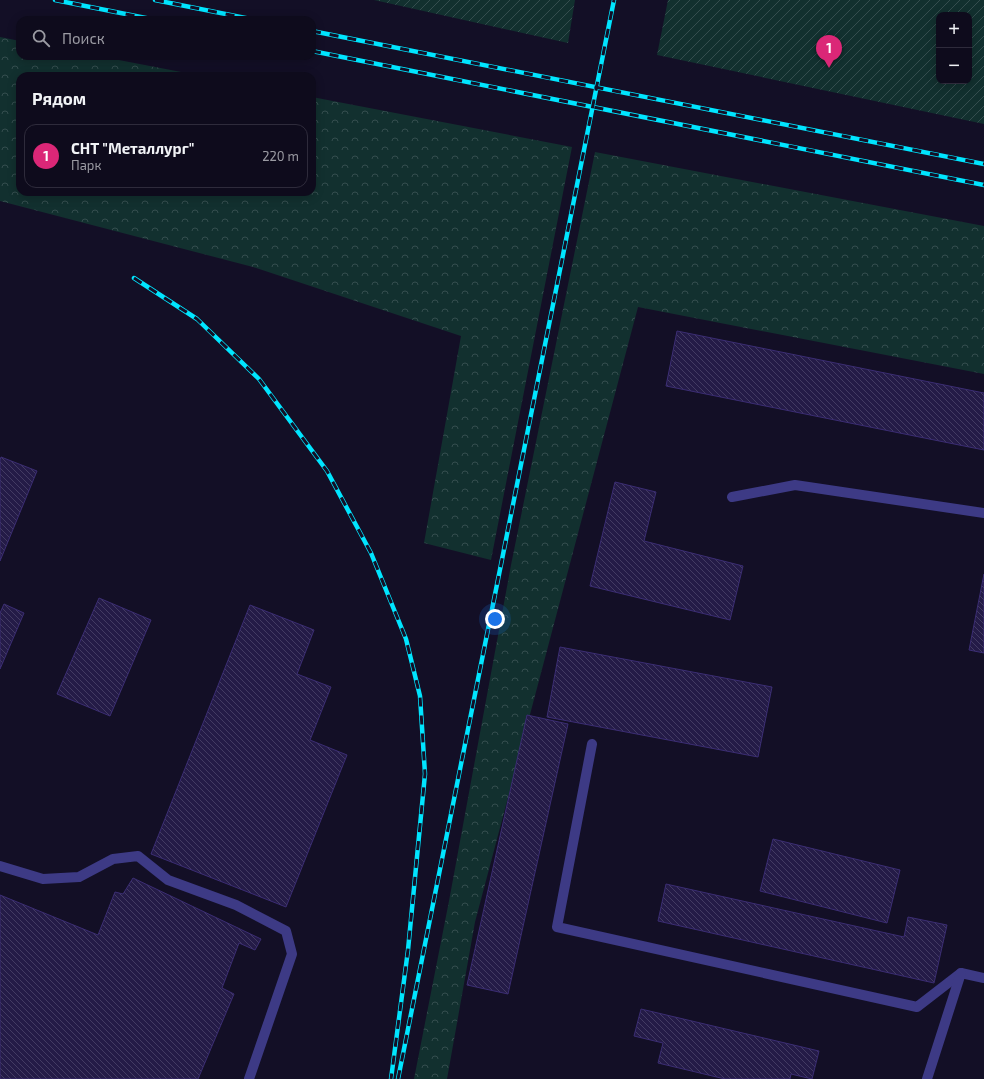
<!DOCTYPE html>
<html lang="ru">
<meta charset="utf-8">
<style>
body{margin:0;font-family:"Exo 2",sans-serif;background:#171425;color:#f1f3f6}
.controls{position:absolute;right:12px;top:12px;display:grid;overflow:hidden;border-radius:8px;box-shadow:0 2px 10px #0003}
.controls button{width:36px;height:36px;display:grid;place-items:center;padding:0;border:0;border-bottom:1px solid #2e2b3b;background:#0e0b1c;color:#f1f3f6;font:20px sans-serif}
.you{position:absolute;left:495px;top:619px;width:14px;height:14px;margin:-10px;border:3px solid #fff;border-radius:50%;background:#1a73e8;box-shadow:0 0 0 6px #1a73e833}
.badge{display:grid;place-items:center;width:26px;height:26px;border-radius:50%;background:#db2777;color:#fff;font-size:13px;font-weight:700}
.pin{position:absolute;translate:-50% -33px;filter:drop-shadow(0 1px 2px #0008)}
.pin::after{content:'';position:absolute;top:21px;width:14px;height:12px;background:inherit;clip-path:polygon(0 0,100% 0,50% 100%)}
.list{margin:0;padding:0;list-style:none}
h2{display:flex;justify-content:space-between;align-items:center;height:52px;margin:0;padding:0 16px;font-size:17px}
h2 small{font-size:13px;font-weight:400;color:#9b9ba3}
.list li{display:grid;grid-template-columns:26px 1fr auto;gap:12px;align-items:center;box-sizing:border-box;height:64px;margin:0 8px 8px;padding:0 8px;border:1px solid #2e2b3b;border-radius:12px}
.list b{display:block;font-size:15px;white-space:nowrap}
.list p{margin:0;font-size:13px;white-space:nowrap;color:#9b9ba3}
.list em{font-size:13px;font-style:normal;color:#9b9ba3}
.icon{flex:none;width:22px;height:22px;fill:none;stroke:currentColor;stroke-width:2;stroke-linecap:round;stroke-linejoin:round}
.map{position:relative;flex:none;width:984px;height:1079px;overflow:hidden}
.search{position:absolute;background:#0e0b1c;box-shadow:0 2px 10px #0003;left:16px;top:16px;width:300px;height:44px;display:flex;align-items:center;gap:10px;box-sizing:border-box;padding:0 14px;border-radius:12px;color:#9b9ba3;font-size:15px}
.panel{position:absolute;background:#0e0b1c;box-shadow:0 2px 10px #0003;left:16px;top:72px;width:300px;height:124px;border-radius:12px}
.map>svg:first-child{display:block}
</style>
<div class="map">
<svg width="984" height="1079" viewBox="0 0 984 1079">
<defs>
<pattern id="forest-crowns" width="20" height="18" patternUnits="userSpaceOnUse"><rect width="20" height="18" fill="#12302f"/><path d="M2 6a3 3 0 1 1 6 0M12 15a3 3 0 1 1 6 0" fill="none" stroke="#344d4e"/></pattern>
<pattern id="garden-furrows" width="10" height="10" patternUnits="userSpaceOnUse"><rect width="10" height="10" fill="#12302f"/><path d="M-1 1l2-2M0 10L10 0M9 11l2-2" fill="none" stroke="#344d4e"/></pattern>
<pattern id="building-back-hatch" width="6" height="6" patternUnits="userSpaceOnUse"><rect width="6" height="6" fill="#241b47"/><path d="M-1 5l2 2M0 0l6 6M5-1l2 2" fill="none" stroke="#433b63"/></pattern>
</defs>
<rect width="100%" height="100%" fill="#130f26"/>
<g fill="url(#forest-crowns)">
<path d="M0,37L20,41V56H98L202,76H20V192H312V97L572,147L491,560L424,543L461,336L253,267L0,201Z"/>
<path d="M595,152L984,226V374L638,307L475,922L447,1079H414L449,901L511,565Z"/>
</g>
<g fill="url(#garden-furrows)" fill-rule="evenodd">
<path d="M374,0H575L568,43Z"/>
<path d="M668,0H984V124L657,55ZM939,15H969V81H939Z"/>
</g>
<g fill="url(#building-back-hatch)" stroke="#3b2d73">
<path d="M677,331L984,393V450L666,386Z"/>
<path d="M1,457L37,471L0,561V460Z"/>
<path d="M615,482L656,492L644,541L743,566L730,620L590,586Z"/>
<path d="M984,574V653L969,650Z"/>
<path d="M99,598L151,620L110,716L57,694Z"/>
<path d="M4,604L24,613L0,669V613Z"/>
<path d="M250,605L314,630L297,674L331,687L310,740L347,755L286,907L151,854Z"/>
<path d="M560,647L772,687L758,757L547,717Z"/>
<path d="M527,715L568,724L508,994L467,985Z"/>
<path d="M773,839L900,870L887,923L760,891Z"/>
<path d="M133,878L261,939L255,950L239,943L222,988L234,994L198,1079H0V895L98,935L115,892L123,894Z"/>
<path d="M666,884L904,937L908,917L947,925L934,983L658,921Z"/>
<path d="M641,1009L819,1051L812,1079L791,1074L790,1079H725L658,1063L663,1043L634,1036Z"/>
</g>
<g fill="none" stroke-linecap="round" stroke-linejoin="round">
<g stroke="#3d3a85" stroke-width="10">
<path d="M732,497L795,485L984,513"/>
<path d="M592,744L557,927L917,1007L961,973L984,978"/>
<path d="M0,866L43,879L79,877L113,859L138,856L168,880L236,905L286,931L292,954L249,1079"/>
<path d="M927,1079L961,973"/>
</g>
<g stroke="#00e5ff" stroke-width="4.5">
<g id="rail">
<path d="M55,0L156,20"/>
<path d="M155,0L256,20"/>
<path d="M312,31L984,164"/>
<path d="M312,51L984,185"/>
<path d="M134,278L197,319L259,379L327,471L371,553L406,639L420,696L425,774L408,950L391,1079"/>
<path d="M398,1079L614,0"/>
</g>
</g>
<use href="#rail" stroke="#130f26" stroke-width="3" stroke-dasharray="9" stroke-linecap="butt"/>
</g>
</svg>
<div class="controls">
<button>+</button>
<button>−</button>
</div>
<div class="you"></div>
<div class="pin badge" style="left:829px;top:68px">1</div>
<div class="search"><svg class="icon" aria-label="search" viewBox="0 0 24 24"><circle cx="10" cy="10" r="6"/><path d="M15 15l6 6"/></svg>Поиск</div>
<section class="panel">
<h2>Рядом<small></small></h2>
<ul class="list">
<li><span class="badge">1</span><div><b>СНТ &quot;Металлург&quot;</b><p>Парк</p></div><em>220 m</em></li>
</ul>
</section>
</div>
